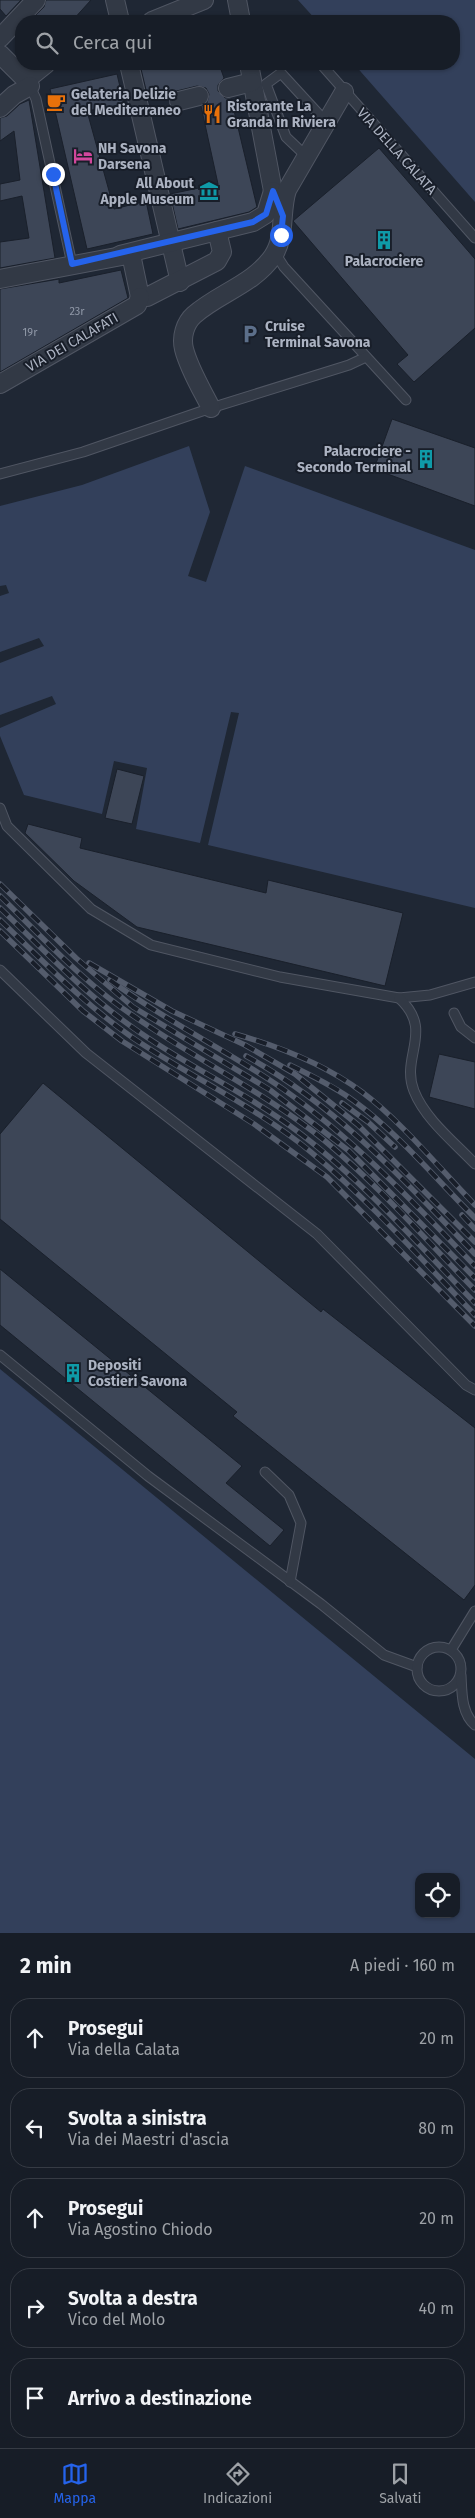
<!DOCTYPE html>
<html lang="it">
<meta charset="utf-8">
<style>
body{margin:0;font-family:"Fira Sans",sans-serif;background:#20262f;color:#f1f3f6}
.controls{position:absolute;right:15px;bottom:15px;display:grid;overflow:hidden;border-radius:10px;box-shadow:0 1px 4px #0004}
.controls button{width:45px;height:45px;display:grid;place-items:center;padding:0;border:0;border-bottom:1px solid #363b44;background:#171d27;color:#f1f3f6;font:25px sans-serif}
.stop{position:absolute;width:15px;height:15px;margin:-11px;border:4px solid #2563eb;border-radius:50%;background:#fff}
.stop.end{background:#2563eb;border-color:#fff;box-shadow:0 1px 5px #0008}
.list{margin:0;padding:0;list-style:none}
h2{display:flex;justify-content:space-between;align-items:center;height:65px;margin:0;padding:0 20px;font-size:21px}
h2 small{font-size:16px;font-weight:400;color:#9ea2a7}
.list li{display:grid;grid-template-columns:32px 1fr auto;gap:15px;align-items:center;box-sizing:border-box;height:80px;margin:0 10px 10px;padding:0 10px;border:1px solid #363b44;border-radius:20px}
.list b{display:block;font-size:19px;white-space:nowrap}
.list p{margin:0;font-size:16px;white-space:nowrap;color:#9ea2a7}
.list em{font-size:16px;font-style:normal;color:#9ea2a7}
.icon{flex:none;width:28px;height:28px;fill:none;stroke:currentColor;stroke-width:2;stroke-linecap:round;stroke-linejoin:round}
.map{position:relative;flex:none;width:475px;height:1933px;overflow:hidden}
.search{position:absolute;background:#171d27;box-shadow:0 1px 4px #0004;left:15px;right:15px;top:15px;height:55px;display:flex;align-items:center;gap:12px;box-sizing:border-box;padding:0 18px;border-radius:20px;color:#9ea2a7;font-size:19px}
.sheet{height:515px;background:#171d27}
nav{display:flex;justify-content:space-around;align-items:center;box-sizing:border-box;height:70px;border-top:1px solid #363b44;background:#171d27;font-size:14px;color:#9ea2a7}
nav a{display:grid;justify-items:center;gap:2px}
nav .on{color:#2563eb}
.map>svg:first-child{display:block}
</style>
<div class="map">
<svg width="475" height="1933" viewBox="0 0 475 1933">
<rect width="100%" height="100%" fill="#1f2734"/>
<g fill="#33405b" fill-rule="evenodd">
<path d="M298,0H475V202L354,64H454V21H317Z"/>
<path d="M189,446L210,512L188,576L206,582L245,466L475,550V908L208,845L239,713L231,712L200,843L136,829L147,768L114,761L102,814L24,795L0,736V728L56,704L52,696L0,715V663L44,646L39,638L0,652V596L9,593L6,585L0,586V506L82,485Z"/>
<path d="M0,1369L475,1759V1933H0ZM419,1877H456V1914H419Z"/>
</g>
<g fill="#3d4657" stroke="#1a202b">
<path d="M0,0H21L6,16L0,9Z"/>
<path d="M46,0H91L72,21H30L44,7Z"/>
<path d="M158,64H219L224,78L218,85V91L225,98H231L257,207L249,212L178,229L170,194L218,184L201,106L207,103L209,94L206,88L197,86L148,98L141,69Z"/>
<path d="M117,74L124,104L87,111L114,209L146,201L153,234L87,249L50,89Z"/>
<path d="M29,100L55,258L0,268V242L29,238L22,196L0,201V184L20,180L14,131L0,141V118L7,116L20,104Z"/>
<path d="M379,148L475,259V328L414,382L397,364L408,355L293,221Z"/>
<path d="M121,270L128,298L0,372V289L59,279V283Z"/>
<path d="M392,419L475,448V506L374,469Z"/>
<path d="M117,769L144,776L132,824L105,818Z"/>
<path d="M28,824L82,838L80,848L266,893L268,880L403,913L385,986L137,927L74,881L25,833Z"/>
<path d="M439,1054L475,1062V1109L429,1097Z"/>
<path d="M43,1083L321,1312L323,1309L475,1428V1585L464,1600L233,1416L237,1412L0,1219V1134Z"/>
<path d="M0,1269L242,1466L226,1483L284,1530L270,1546L0,1325Z"/>
</g>
<g fill="none" stroke-linecap="round" stroke-linejoin="round">
<g stroke="#505663" stroke-width="11">
<g id="lane">
<path d="M321,64L475,238"/>
<path d="M29,84L36,99L72,264"/>
<path d="M306,156L286,137L266,84L281,73L326,122"/>
<path d="M275,253L284,267L406,400"/>
<path d="M0,474L83,452L211,408L349,365L366,357"/>
<path d="M0,808L7,826L91,909L151,945L280,977L399,998L430,995L475,982"/>
<path d="M0,970L86,1053L317,1234L466,1385L475,1390"/>
<path d="M399,998C435,1031 400,1056 414,1091C425,1119 454,1142 475,1164"/>
<path d="M454,1013L461,1027L475,1038"/>
<path d="M0,1355L148,1476L321,1604L384,1655L417,1667"/>
<path d="M265,1472L289,1495L301,1523L290,1582"/>
<circle cx="439" cy="1669" r="22"/>
<path d="M451,1650L475,1611"/>
<path d="M461,1675C462,1692 461,1713 475,1725"/>
</g>
</g>
<g stroke="#505663" stroke-width="20">
<g id="street">
<path d="M115,0L120,21"/>
<path d="M237,0L241,21"/>
<path d="M152,21L204,0"/>
<path d="M0,38L36,0"/>
<path d="M0,54L26,80L46,64"/>
<path d="M129,64L180,282"/>
<path d="M249,64L273,191L277,200"/>
<path d="M228,88L252,82"/>
<path d="M179,101L199,96"/>
<path d="M0,108L14,95L30,86"/>
<path d="M120,255L253,222L266,214L273,191"/>
<path d="M0,279L127,255L132,259L140,297H147L217,261L222,252L217,231"/>
<path d="M0,384L137,305L140,297"/>
<path d="M211,408C202,390 189,369 184,349C181,337 185,323 194,315C219,293 254,284 273,256C286,237 280,211 287,190L344,92"/>
</g>
</g>
<use href="#lane" stroke="#323945" stroke-width="9"/>
<use href="#street" stroke="#323945" stroke-width="18"/>
<g stroke="#545c6c" stroke-width="5.5">
<g id="rail">
<path d="M0,884L76,958L133,1007L270,1090L349,1151L475,1278"/>
<path d="M0,896C43,938 85,984 135,1017C197,1060 266,1093 325,1141C379,1186 426,1240 475,1290"/>
<path d="M0,908C43,949 84,993 132,1027C186,1066 248,1093 301,1134C365,1183 419,1245 475,1303"/>
<path d="M0,920C43,961 84,1004 133,1038C192,1078 255,1106 311,1152C370,1201 422,1260 475,1315"/>
<path d="M0,931L83,1011L122,1041L254,1124L327,1177L475,1326"/>
<path d="M89,963L172,1011L245,1045L295,1074L358,1125L475,1242"/>
<path d="M110,980C165,1021 227,1050 283,1089C355,1140 414,1203 475,1266"/>
<path d="M235,1034C281,1047 324,1064 362,1092C401,1121 441,1170 475,1205"/>
<path d="M246,1056C336,1105 405,1181 475,1254"/>
<path d="M290,1065C312,1076 334,1086 354,1101C399,1134 436,1179 475,1218"/>
<path d="M342,1103L368,1122L395,1147"/>
<path d="M462,1215L475,1229"/>
</g>
</g>
<use href="#rail" stroke="#181e29" stroke-width="4" stroke-dasharray="11" stroke-linecap="butt"/>
</g>
<g fill="none" stroke-linecap="round" stroke-linejoin="round">
<path stroke="#2563eb" stroke-width="6" d="M53,174L72,264L253,222L266,214L273,191L283,216L281,235"/>
</g>
<defs>
<g id="cafe-bare" transform="scale(1.5)"><path d="M-5.5-4.5H6V0H3Q3 3.5 0 3.5H-2.5Q-5.5 3.5-5.5 0ZM3-3.2v2h1.7v-2ZM-6 4.5H4V6H-6Z" fill="#e8710a" stroke="#181e29" stroke-width="2.5" paint-order="stroke"/></g>
<g id="restaurant-bare" transform="scale(1.5)"><path d="M-5-6h1v4h1v-4h1v4h1v-4h1v5L-1.5 .5V6h-2V.5L-5-1ZM5-6V6H3V1.5H1.5Q1.5-4 5-6Z" fill="#e8710a" stroke="#181e29" stroke-width="2.5" paint-order="stroke"/></g>
<g id="hotel-bare" transform="scale(1.5)"><path d="M-6-4.5h1.5V1H6V5H4.5V3h-9V5H-6ZM-4 0a1.8 1.8 0 1 1 3.6 0ZM.5 0V-2.5h3Q6-2.5 6 0Z" fill="#d1479c" stroke="#181e29" stroke-width="2.5" paint-order="stroke"/></g>
<g id="museum-bare" transform="scale(1.5)"><path d="M0-6L6-3V-2H-6V-3ZM-5-1h2V3h-2ZM-1-1h2V3h-2ZM3-1h2V3H3ZM-6 4H6V6H-6Z" fill="#0f9aa8" stroke="#181e29" stroke-width="2.5" paint-order="stroke"/></g>
<g id="building-bare" transform="scale(1.5)"><path d="M-4-6H4V6H1V3H-1V6H-4ZM-2.5-4.3h1.7v1.8h-1.7ZM.8-4.3h1.7v1.8H.8ZM-2.5-1h1.7V.8h-1.7ZM.8-1h1.7V.8H.8Z" fill="#0f9aa8" stroke="#181e29" stroke-width="2.5" paint-order="stroke"/></g>
<g id="parking-bare" transform="scale(1.5)"><path d="M-3.5-5.5H1a3.5 3.5 0 0 1 0 7H-1V5.5H-3.5ZM-1-3.4V-.6H.8a1.4 1.4 0 0 0 0-2.8Z" fill="#5c6f8a" stroke="#181e29" stroke-width="2.5" paint-order="stroke"/></g>
</defs>
<g fill-rule="evenodd">
<use href="#cafe-bare" x="56" y="102"/>
<use href="#restaurant-bare" x="212" y="114"/>
<use href="#hotel-bare" x="83" y="156"/>
<use href="#museum-bare" x="209" y="191"/>
<use href="#building-bare" x="384" y="240"/>
<use href="#parking-bare" x="250" y="334"/>
<use href="#building-bare" x="426" y="459"/>
<use href="#building-bare" x="73" y="1373"/>
</g>
<g text-anchor="middle" stroke-width="4" stroke-linejoin="round" paint-order="stroke">
<g font-size="11" fill="#9098a7">
<text x="77" y="315">23r</text>
<text x="30" y="336">19r</text>
</g>
<g font-size="14" font-weight="bold" fill="#acb3c2" stroke="#181e29" text-anchor="start">
<text x="71" y="99">Gelateria Delizie<tspan x="71" dy="16">del Mediterraneo</tspan></text>
<text x="227" y="111">Ristorante La<tspan x="227" dy="16">Granda in Riviera</tspan></text>
<text x="98" y="153">NH Savona<tspan x="98" dy="16">Darsena</tspan></text>
<text x="194" y="188" text-anchor="end">All About<tspan x="194" dy="16">Apple Museum</tspan></text>
<text x="384" y="266" text-anchor="middle">Palacrociere</text>
<text x="265" y="331">Cruise<tspan x="265" dy="16">Terminal Savona</tspan></text>
<text x="411" y="456" text-anchor="end">Palacrociere -<tspan x="411" dy="16">Secondo Terminal</tspan></text>
<text x="88" y="1370">Depositi<tspan x="88" dy="16">Costieri Savona</tspan></text>
</g>
<g font-size="14" fill="#acb3c2" stroke="#181e29">
<text transform="translate(397 151) rotate(48)" y="5">VIA DELLA CALATA</text>
<text transform="translate(72 342) rotate(-30)" y="5">VIA DEI CALAFATI</text>
</g>
</g>
</svg>
<div class="controls">
<button><svg class="icon" aria-label="locate" viewBox="0 0 24 24"><circle cx="12" cy="12" r="6"/><path d="M12 2v4M12 18v4M2 12h4M18 12h4"/></svg></button>
</div>
<div class="stop" style="left:281px;top:235px"></div>
<div class="stop end" style="left:53px;top:174px"></div>
<div class="search"><svg class="icon" aria-label="search" viewBox="0 0 24 24"><circle cx="10" cy="10" r="6"/><path d="M15 15l6 6"/></svg>Cerca qui</div>
</div>
<section class="sheet">
<h2>2 min<small>A piedi · 160 m</small></h2>
<ul class="list">
<li><svg class="icon" aria-label="ahead" viewBox="0 0 24 24"><path d="M12 20V5M6 11l6-6 6 6"/></svg><div><b>Prosegui</b><p>Via della Calata</p></div><em>20 m</em></li>
<li><svg class="icon" aria-label="left" viewBox="0 0 24 24"><path d="M17 20v-9H6M10 6l-5 5 5 5"/></svg><div><b>Svolta a sinistra</b><p>Via dei Maestri d'ascia</p></div><em>80 m</em></li>
<li><svg class="icon" aria-label="ahead" viewBox="0 0 24 24"><path d="M12 20V5M6 11l6-6 6 6"/></svg><div><b>Prosegui</b><p>Via Agostino Chiodo</p></div><em>20 m</em></li>
<li><svg class="icon" aria-label="right" viewBox="0 0 24 24"><path d="M7 20v-9h11M14 6l5 5-5 5"/></svg><div><b>Svolta a destra</b><p>Vico del Molo</p></div><em>40 m</em></li>
<li><svg class="icon" aria-label="arrive" viewBox="0 0 24 24"><path d="M6 21V4h12l-3 4 3 4H6"/></svg><div><b>Arrivo a destinazione</b></div></li>
</ul>
</section>
<nav>
<a class="on"><svg class="icon" aria-label="map" viewBox="0 0 24 24"><path d="M3 6l6-2 6 2 6-2v14l-6 2-6-2-6 2zM9 4v14M15 6v14"/></svg>Mappa</a>
<a><svg class="icon" aria-label="directions" viewBox="0 0 24 24"><path d="M12 3l9 9-9 9-9-9zM9 14v-3h6M13 9l2 2-2 2"/></svg>Indicazioni</a>
<a><svg class="icon" aria-label="saved" viewBox="0 0 24 24"><path d="M7 4h10v16l-5-4-5 4z"/></svg>Salvati</a>
</nav>
